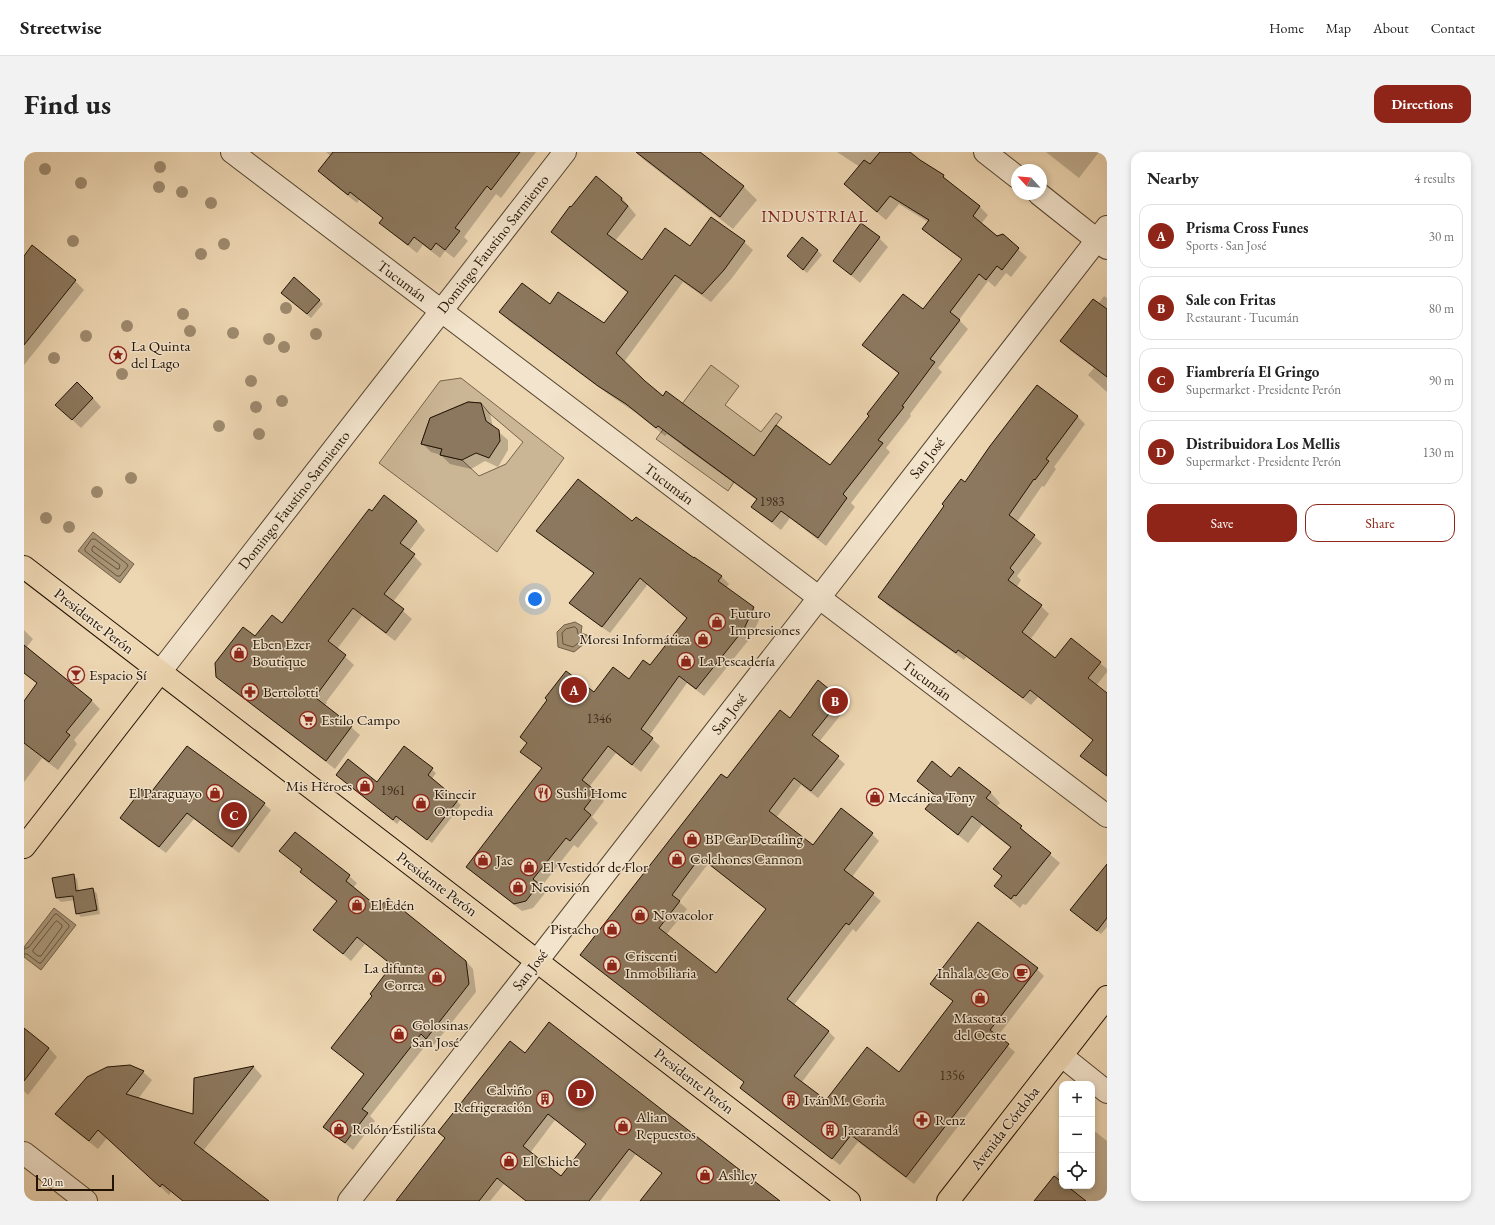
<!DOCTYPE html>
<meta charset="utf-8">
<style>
body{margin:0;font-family:"EB Garamond",serif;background:#f2f2f2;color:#222}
.controls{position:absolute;right:12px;bottom:12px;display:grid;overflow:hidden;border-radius:8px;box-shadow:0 2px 6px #0003}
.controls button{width:36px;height:36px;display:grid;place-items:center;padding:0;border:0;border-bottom:1px solid #e0e0e0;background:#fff;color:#222;font:20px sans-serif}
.compass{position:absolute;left:987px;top:12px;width:36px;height:36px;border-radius:50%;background:#fff;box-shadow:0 2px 6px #0003;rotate:296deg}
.scale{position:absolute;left:12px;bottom:10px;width:78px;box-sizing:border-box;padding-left:4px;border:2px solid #221303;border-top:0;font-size:11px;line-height:14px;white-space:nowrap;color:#221303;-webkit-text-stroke:3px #f3e4cd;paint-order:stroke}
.you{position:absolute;left:511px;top:447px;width:14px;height:14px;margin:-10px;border:3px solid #fff;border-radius:50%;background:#1a73e8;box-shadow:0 0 0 6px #1a73e833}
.badge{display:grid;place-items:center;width:26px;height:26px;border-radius:50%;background:#8f2418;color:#fff;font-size:13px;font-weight:700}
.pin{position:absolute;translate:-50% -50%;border:2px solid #fff;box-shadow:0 1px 4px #0006}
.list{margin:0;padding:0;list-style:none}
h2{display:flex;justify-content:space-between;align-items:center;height:52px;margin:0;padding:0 16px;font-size:17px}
h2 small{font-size:13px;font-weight:400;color:#767676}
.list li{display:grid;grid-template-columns:26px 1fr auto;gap:12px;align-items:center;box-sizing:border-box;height:64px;margin:0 8px 8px;padding:0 8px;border:1px solid #e0e0e0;border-radius:12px}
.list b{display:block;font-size:15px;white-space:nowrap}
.list p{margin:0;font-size:13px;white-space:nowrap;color:#767676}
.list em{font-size:13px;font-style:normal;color:#767676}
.actions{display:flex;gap:8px;padding:12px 16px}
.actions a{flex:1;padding:9px 0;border:1px solid #8f2418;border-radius:12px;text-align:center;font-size:14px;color:#8f2418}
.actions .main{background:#8f2418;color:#fff}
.icon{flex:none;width:22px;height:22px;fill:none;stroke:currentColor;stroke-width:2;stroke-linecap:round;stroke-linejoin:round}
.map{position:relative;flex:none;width:1083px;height:1049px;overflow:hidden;border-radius:12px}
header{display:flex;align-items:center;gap:24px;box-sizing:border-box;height:56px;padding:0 20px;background:#fff;border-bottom:1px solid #e0e0e0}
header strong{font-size:19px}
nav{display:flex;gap:22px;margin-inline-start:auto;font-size:14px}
.intro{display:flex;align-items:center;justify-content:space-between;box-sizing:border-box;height:96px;padding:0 24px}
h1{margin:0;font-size:28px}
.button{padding:10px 18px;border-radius:12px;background:#8f2418;color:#fff;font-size:14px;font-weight:700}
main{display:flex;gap:24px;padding:0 24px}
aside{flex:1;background:#fff;border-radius:12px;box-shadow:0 2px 6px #0003}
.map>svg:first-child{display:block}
</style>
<header>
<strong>Streetwise</strong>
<nav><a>Home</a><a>Map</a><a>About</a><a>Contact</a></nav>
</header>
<div class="intro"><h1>Find us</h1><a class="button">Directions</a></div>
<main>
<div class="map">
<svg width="1083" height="1049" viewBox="0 0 1083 1049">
<rect width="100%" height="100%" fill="#edd6b2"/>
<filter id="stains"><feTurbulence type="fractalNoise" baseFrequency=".005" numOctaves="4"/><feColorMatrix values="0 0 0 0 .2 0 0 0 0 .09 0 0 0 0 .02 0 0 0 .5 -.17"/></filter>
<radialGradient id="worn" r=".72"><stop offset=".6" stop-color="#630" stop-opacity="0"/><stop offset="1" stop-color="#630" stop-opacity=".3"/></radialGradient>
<g fill="#cab594" stroke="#76644c" fill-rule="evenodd">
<path d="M687,213L715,234L701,253L737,280L752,261L758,265L727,308L706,286L678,266L659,293L710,330L704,339L632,287Z"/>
<path d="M437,226L540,306L473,400L355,311L416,229ZM444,250L457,251L465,261L499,290L482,312L455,324L438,308L416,303L418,297L397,292L406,266Z"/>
</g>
<g fill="#a89476" stroke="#726048">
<path d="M69,380L110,412L96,431L54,399Z"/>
<path d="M551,470L558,474L557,481L563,483L566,487L550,500L534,495L533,480L540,473Z"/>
<path d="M30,756L52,773L17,818L0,805V795Z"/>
</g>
<g fill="#0003" fill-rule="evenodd">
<path d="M302,0H512L477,46L472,42L440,85L444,89L430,106L421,99L416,106L399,93L393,101L365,79L357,70L360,67L335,48L333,51L304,28L296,19L307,4Z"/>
<path d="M612,0H675L720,35L733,48L709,77L619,7Z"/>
<path d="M813,0H884L919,24L927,33L956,55L964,63L957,72L973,85L979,84L1003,105L987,125L982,121L971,135L964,129L935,168L944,177L914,216L918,220L886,262L887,264L862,296L866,300L827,351L831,355L802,394L766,366L757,378L737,363L729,354L733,348L643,282L641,284L612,261L584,242L485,169L477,160L526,153L580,173L604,141L536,88L528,80L598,46L612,63L591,89L618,110L667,95L720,90L729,98L708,126L687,150L659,130L600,210L620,230L639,245L730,305L807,314L846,264L875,222L848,201L840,193L900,159L939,108L908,85L900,76L904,70L875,52L862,68L830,41L822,32L836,15Z"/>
<path d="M1022,0H1075L1055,26Z"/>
<path d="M855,86L864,95L836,131L810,109Z"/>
<path d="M794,99L798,103L783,121L768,108Z"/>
<path d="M0,106L51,129L60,138L0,213Z"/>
<path d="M1080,144L1083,146V240L1064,223L1070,216L1047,199L1037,189L1074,152Z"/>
<path d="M263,145L295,148L299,152L287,166Z"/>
<path d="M69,246L77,255L57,276L41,261Z"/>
<path d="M457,252L466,261L469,275L484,288V298L474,315L461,309L447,317L426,312L417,303L407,300L398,291Z"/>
<path d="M1053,264L1061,272L1030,315L1032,317L1020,335L1018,334L993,370L1018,391L993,424L997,428L992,436L1017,454L1025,462L1006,488L1031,507L1047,487L1083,517V520L1072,534L1083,548V625L1058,604L1070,589L1014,545L1007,553L943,504L940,508L863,453L856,445L941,332Z"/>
<path d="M360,344L393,369L401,378L385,399L398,412L369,450L388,467L371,489L338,464L313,497L330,513L302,550L303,551L300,554L327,575L336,583L311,617L202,533L193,525L232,486L258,473Z"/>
<path d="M608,371L697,424L705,432L702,436L729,456L737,464L727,485L680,544L663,531L625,584L636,594L617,620L592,601L565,635L580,649L568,665L574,671L554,696L550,693L517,735L522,740L509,756L498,759L451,722L444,715L519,617L498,599L570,542L606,528L626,514L664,467L624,432L586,481L554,458L547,450L570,422L521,386L514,379Z"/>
<path d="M0,478L9,487L2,496L68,549L76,557L50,588L53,592L34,618L18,606L0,630V551L14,532L0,521Z"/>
<path d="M816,548L823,555L795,590L821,612L794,646L777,633L752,666L789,694L848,682L855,689L828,725L857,749L832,780L829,777L770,853L804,879L811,886L778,930L803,950L875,921L930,850L908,832L1013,817L1020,824L973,885L991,900L890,1032L834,990L816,1013L725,943L717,936L721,931L565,810L558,803L703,628L766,567ZM684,712L743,758L693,822L642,783L663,757L655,750Z"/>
<path d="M163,596L240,652L247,658L215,701L170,667L142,701L104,673L97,666L125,644Z"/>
<path d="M381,596L412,621L407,628L437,653L408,691L377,667L373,672L313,623L353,631Z"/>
<path d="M935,616L967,641L976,651L972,655L997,675L1006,685L1036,711L1002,753L999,752L996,756L971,734L978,725L970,717L987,696L958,673L944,691L912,666L903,657L912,645L894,629L927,626Z"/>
<path d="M271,681L325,724L333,731L329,736L356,758L442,809L449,817L452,840L410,893L405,889L346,964L351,969L329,998L301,975L340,923L309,896L349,844L369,814L341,792L327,809L291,778L313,750L285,728L278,720L279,718L257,699Z"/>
<path d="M49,723L53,727L55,739L69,737L73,742L76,762L57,765L53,761L51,748L37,750L33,746Z"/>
<path d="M1083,726V775L1077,782L1052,762Z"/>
<path d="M0,877L25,896L33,905L4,943L0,939Z"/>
<path d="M501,903L746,1049H618L639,1022L612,1002L576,1049H502L480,1032L466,1049H373ZM531,968L563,992L537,1025L506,1001Z"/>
<path d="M230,915L238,924L179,999L241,1049H158L147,1040L145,1043L83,986L74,997L41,971L32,962L119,920L128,928L114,947L170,963L171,927Z"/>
<path d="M1068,977L1083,989V1049H1012L1038,1015V1034H1068Z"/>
</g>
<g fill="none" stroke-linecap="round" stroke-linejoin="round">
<g stroke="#65543c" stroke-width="1">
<path d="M68,387H71L103,412L104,414L96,424H93L61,399V397Z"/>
<path d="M70,394L96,413L95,417H93L68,399V397Z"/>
<path d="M551,475L553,477L554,482L558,486V488L549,495L539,492L538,481L542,477Z"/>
<path d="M33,769L38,773V775L17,804H14L9,800V798L31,770Z"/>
<path d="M0,797L5,795L31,762H33L45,773V775L17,811H15L3,802H0"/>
</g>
</g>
<g fill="#8c785e" stroke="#221303" fill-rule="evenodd">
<path d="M309,0H496L467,38L463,34L431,76L436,79L421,98L412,91L407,98L390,85L384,93L355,71L359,66L326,40L324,43L294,19Z"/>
<path d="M612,0H676L720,34L696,65Z"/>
<path d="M856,0H886L896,8L920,23L919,25L956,54L949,64L973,84L979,82L995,96L978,118L973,114L962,128L955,122L926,160L936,168L906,207L911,210L878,254L880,255L854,288L859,291L819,342L823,346L794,386L757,359L748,370L727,355L733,347L634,274L632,276L602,252L574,234L475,160L498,131L526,152L534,140L580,171L604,140L527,80L546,54L547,55L572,24L598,46L597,48L604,54L583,82L618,108L641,76L666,94L687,65L721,89L700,118L678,142L651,123L592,201L621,229L639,244L642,239L730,304L752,273L806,313L845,264L843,262L875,221L838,193L879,142L899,157L938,107L898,77L905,68L866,44L853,60L820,32L840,8L846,12Z"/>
<path d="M837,71L856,85L827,123L809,109Z"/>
<path d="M778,85L794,98L779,118L763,104Z"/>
<path d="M8,93L52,128L0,193V104Z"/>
<path d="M270,125L296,148L283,162L257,141Z"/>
<path d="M1069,147L1083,157V225L1036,189Z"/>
<path d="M53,230L69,246L48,268L31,253Z"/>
<path d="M1013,233L1054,264L1022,307L1025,309L1011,328L1010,327L985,363L1011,383L986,416L990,420L984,428L1018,453L998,480L1031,506L1047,486L1077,510L1064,526L1083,541V624L1056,604L1069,588L1006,538L999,546L934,498L932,501L854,445L920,354L918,352L937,327L941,330L966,294Z"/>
<path d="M444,250L457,251L462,269L475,278L476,289L465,306L452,301L438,308L416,303L418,297L397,292L406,266Z"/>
<path d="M554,327L608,369L612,365L670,406V405L698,424L694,429L730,455L720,477L672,537L655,524L617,577L629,586L608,613L584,594L558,628L573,640L560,657L567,663L546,689L542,686L509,727L515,732L502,749L490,752L442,715L518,616L496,600L503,591L496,585L523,548L521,546L542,519L570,540L589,515L605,527L619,508L626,513L663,466L616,426L578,475L545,451L570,421L512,379Z"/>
<path d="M360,343L393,369L376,391L391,402L360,442L380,457L362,481L329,456L304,489L322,503L294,541L295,542L292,546L328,574L302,609L192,525L191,511L219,475L231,484L248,463L258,471L345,357L348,359Z"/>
<path d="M0,493L68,548L42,580L46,583L25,610L0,591V549L13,531L0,521Z"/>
<path d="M794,528L817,547L788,583L815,604L787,639L770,626L745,659L789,693L817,656L849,681L820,718L850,741L825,773L822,771L763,847L805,879L770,924L802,948L843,895L875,920L929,849L906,832L954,770L1014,816L966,878L985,892L882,1025L827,983L808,1007L716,936L720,930L556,803L697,622L703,626L756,558L766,566ZM676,705L742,757L692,821L635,776L656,749L648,743Z"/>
<path d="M163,594L241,651L208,695L163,661L135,695L96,666L118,637L125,643Z"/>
<path d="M380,594L409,616L404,623L434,648L403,688L372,664L369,668L312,623L324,607L353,630Z"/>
<path d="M908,609L927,625L935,615L967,640L962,646L998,674L996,676L1027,701L992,744L990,743L987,747L970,734L978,724L969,717L987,695L948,664L934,683L901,657L912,644L893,629Z"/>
<path d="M271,680L326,723L322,729L355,756L364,746L442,809L445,832L402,887L397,882L338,957L344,961L321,991L299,975L340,922L307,896L348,844L346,842L368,813L333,785L319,802L289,778L313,749L276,720L278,717L255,699Z"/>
<path d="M1083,712V766L1073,779L1046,758Z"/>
<path d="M50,722L52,739L69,736L73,758L52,762L49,744L32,746L28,726Z"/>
<path d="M525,870L637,957L756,1049H616L638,1021L605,997L565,1049H502L473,1026L455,1049H372L421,986L414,980L486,889L501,901ZM524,962L562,992L537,1024L499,994Z"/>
<path d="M0,876L25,896L0,929Z"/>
<path d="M106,913L120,919L102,942L141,954L169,962L170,926L230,914L170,991L245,1049H159L138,1032L136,1035L74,978L65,989L31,962L63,925L83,915Z"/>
<path d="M1030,1024L1038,1030V1034H1043L1062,1049H1010Z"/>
</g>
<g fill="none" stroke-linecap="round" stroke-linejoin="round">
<g stroke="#55442f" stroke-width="24">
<g id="minor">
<path d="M208,0L1083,664"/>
<path d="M961,0L993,25"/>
<path d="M1015,42L1083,96"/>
<path d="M136,520L541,0"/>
<path d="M1038,904L1083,940"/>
<path d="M0,1001L62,1049"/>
<path d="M325,1049L513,809L1083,75"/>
</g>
</g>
<g stroke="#221303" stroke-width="24">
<g id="major">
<path d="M0,415L825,1049"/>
<path d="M0,695L136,520"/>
<path d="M924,1049L1083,845"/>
</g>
</g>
<use href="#minor" stroke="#f3e4cd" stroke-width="22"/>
<use href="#major" stroke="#edd6b2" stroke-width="22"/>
</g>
<g fill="#9e8a6e">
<circle cx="136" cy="15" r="6"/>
<circle cx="21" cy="17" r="6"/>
<circle cx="57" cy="31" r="6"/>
<circle cx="135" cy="35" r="6"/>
<circle cx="158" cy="40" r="6"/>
<circle cx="187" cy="51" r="6"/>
<circle cx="49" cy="89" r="6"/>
<circle cx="200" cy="92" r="6"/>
<circle cx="177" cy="102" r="6"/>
<circle cx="262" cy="156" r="6"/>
<circle cx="159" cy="162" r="6"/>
<circle cx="103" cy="174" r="6"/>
<circle cx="166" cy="179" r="6"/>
<circle cx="209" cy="181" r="6"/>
<circle cx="292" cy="182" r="6"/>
<circle cx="62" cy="184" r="6"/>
<circle cx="245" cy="187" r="6"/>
<circle cx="260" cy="195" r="6"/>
<circle cx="30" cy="206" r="6"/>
<circle cx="98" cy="222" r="6"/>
<circle cx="227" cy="229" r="6"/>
<circle cx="258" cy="249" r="6"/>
<circle cx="232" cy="255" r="6"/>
<circle cx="195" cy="274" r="6"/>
<circle cx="235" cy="282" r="6"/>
<circle cx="107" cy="326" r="6"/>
<circle cx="73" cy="340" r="6"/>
<circle cx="22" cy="366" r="6"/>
<circle cx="45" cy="375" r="6"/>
</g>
<defs>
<g id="sight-ring" transform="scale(0.9)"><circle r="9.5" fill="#f3e4cd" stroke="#8f2418" stroke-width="1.5"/><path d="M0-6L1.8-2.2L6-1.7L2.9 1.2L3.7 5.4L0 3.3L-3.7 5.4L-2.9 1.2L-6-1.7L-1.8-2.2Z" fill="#8f2418"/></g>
<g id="shop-ring" transform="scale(0.9)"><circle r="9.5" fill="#f3e4cd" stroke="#8f2418" stroke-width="1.5"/><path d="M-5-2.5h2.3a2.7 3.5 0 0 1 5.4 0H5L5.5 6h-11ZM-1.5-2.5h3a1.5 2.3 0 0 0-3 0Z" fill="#8f2418"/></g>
<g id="bar-ring" transform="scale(0.9)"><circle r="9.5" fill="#f3e4cd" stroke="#8f2418" stroke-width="1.5"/><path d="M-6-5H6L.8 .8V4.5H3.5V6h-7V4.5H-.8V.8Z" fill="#8f2418"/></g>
<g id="pharmacy-ring" transform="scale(0.9)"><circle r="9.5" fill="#f3e4cd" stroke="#8f2418" stroke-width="1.5"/><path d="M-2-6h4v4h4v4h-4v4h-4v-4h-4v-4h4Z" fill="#8f2418"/></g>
<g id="supermarket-ring" transform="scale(0.9)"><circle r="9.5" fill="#f3e4cd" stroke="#8f2418" stroke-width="1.5"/><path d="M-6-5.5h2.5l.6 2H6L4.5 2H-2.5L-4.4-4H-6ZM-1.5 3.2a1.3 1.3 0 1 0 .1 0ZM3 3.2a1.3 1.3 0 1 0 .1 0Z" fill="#8f2418"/></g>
<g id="restaurant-ring" transform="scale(0.9)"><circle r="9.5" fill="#f3e4cd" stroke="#8f2418" stroke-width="1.5"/><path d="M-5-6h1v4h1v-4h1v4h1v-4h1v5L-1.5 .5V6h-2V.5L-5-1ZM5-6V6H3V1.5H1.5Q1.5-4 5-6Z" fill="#8f2418"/></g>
<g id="cafe-ring" transform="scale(0.9)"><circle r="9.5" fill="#f3e4cd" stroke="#8f2418" stroke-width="1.5"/><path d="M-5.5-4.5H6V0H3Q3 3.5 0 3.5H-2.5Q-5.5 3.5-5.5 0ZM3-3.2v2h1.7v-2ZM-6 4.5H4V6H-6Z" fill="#8f2418"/></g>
<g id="building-ring" transform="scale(0.9)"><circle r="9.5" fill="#f3e4cd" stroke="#8f2418" stroke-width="1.5"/><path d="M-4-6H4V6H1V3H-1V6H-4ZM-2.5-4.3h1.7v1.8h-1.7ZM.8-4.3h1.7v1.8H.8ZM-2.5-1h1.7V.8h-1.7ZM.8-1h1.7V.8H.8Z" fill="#8f2418"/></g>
</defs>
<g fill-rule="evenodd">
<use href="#sight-ring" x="94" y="203"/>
<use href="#shop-ring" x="693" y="470"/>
<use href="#shop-ring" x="679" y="487"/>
<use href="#shop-ring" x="215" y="501"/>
<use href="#shop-ring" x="662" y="509"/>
<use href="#bar-ring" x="52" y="523"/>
<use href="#pharmacy-ring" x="226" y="540"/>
<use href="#supermarket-ring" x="284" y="568"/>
<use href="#shop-ring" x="341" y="634"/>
<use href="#shop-ring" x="191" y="641"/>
<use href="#restaurant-ring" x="519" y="641"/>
<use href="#shop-ring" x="851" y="645"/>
<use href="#shop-ring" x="397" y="651"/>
<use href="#shop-ring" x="668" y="687"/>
<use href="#shop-ring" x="653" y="707"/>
<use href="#shop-ring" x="459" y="708"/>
<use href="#shop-ring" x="505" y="715"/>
<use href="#shop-ring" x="494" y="735"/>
<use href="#shop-ring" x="333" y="753"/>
<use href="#shop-ring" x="616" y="763"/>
<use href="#shop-ring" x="588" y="777"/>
<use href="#shop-ring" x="588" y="813"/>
<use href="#cafe-ring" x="998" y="821"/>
<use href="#shop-ring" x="413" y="825"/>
<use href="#shop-ring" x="956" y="846"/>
<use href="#shop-ring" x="375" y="882"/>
<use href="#building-ring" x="521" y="947"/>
<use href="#building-ring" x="767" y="948"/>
<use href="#pharmacy-ring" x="898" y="968"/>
<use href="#shop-ring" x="599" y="974"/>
<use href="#shop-ring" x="315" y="977"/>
<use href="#building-ring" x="806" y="978"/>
<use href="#shop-ring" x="485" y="1009"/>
<use href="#shop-ring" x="681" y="1023"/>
</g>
<g text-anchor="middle" stroke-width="3" stroke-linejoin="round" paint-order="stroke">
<g font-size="13" fill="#3c2c1a">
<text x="748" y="354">1983</text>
<text x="575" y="571">1346</text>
<text x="369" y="643">1961</text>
<text x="928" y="928">1356</text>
</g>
<g font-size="15" fill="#221303" stroke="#f3e4cd">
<text transform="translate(469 92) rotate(-52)" y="5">Domingo Faustino Sarmiento</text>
<text transform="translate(378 129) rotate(37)" y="5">Tucumán</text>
<text transform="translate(903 306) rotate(-52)" y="5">San José</text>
<text transform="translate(645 332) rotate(37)" y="5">Tucumán</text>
<text transform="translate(270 348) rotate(-52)" y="5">Domingo Faustino Sarmiento</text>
<text transform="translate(70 469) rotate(38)" y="5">Presidente Perón</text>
<text transform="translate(903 528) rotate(37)" y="5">Tucumán</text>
<text transform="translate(705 562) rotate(-52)" y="5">San José</text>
<text transform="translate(413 732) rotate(37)" y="5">Presidente Perón</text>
<text transform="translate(506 818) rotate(-52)" y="5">San José</text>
<text transform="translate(670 929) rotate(38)" y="5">Presidente Perón</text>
<text transform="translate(981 976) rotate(-52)" y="5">Avenida Córdoba</text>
</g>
<g font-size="15" fill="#221303" stroke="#f3e4cd" text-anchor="start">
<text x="107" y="199">La Quinta<tspan x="107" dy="17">del Lago</tspan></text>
<text x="706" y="466">Futuro<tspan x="706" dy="17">Impresiones</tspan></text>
<text x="666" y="492" text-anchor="end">Moresi Informática</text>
<text x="228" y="497">Eben Ezer<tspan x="228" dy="17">Boutique</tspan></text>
<text x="675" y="514">La Pescadería</text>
<text x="65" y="528">Espacio Sí</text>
<text x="239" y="545">Bertolotti</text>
<text x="297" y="573">Estilo Campo</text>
<text x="328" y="639" text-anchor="end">Mis Héroes</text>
<text x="178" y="646" text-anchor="end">El Paraguayo</text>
<text x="532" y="646">Sushi Home</text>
<text x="410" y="647">Kinecir<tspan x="410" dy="17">Ortopedia</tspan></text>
<text x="864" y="650">Mecánica Tony</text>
<text x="681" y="692">BP Car Detailing</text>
<text x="666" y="712">Colchones Cannon</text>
<text x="472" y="713">Jae</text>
<text x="518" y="720">El Vestidor de Flor</text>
<text x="507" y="740">Neovisión</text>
<text x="346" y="758">El Edén</text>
<text x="629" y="768">Novacolor</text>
<text x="575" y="782" text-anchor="end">Pistacho</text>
<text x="601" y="809">Criscenti<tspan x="601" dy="17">Inmobiliaria</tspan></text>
<text x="400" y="821" text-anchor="end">La difunta<tspan x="400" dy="17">Correa</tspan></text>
<text x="985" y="826" text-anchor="end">Inhala &amp; Co</text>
<text x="956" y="871" text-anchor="middle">Mascotas<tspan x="956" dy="17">del Oeste</tspan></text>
<text x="388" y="878">Golosinas<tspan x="388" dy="17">San José</tspan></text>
<text x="508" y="943" text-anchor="end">Calviño<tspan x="508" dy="17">Refrigeración</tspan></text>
<text x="780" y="953">Iván M. Coria</text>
<text x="612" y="970">Alian<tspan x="612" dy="17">Repuestos</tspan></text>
<text x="911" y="973">Renz</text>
<text x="328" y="982">Rolón Estilista</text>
<text x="819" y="983">Jacarandá</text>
<text x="498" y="1014">El Chiche</text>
<text x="694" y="1028">Ashley</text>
</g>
<g font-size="16" letter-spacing="1" fill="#7a1f14" stroke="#f3e4cd">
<text x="791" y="70">INDUSTRIAL</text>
</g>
</g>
<rect width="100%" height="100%" filter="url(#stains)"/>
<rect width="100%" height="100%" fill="url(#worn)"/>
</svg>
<div class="controls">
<button>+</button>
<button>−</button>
<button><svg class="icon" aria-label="locate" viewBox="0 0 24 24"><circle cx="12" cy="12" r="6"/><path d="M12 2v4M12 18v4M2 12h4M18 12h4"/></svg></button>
</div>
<svg class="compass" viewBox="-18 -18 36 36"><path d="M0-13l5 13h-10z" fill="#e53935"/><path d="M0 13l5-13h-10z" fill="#767676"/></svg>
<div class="scale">20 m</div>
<div class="you"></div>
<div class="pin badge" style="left:550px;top:538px">A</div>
<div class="pin badge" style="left:811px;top:549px">B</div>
<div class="pin badge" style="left:210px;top:663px">C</div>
<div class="pin badge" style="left:557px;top:941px">D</div>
</div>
<aside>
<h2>Nearby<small>4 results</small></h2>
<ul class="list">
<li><span class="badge">A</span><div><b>Prisma Cross Funes</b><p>Sports · San José</p></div><em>30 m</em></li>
<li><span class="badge">B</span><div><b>Sale con Fritas</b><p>Restaurant · Tucumán</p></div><em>80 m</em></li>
<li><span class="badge">C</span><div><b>Fiambrería El Gringo</b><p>Supermarket · Presidente Perón</p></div><em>90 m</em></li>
<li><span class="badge">D</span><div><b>Distribuidora Los Mellis</b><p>Supermarket · Presidente Perón</p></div><em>130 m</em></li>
</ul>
<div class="actions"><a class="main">Save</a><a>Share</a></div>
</aside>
</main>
